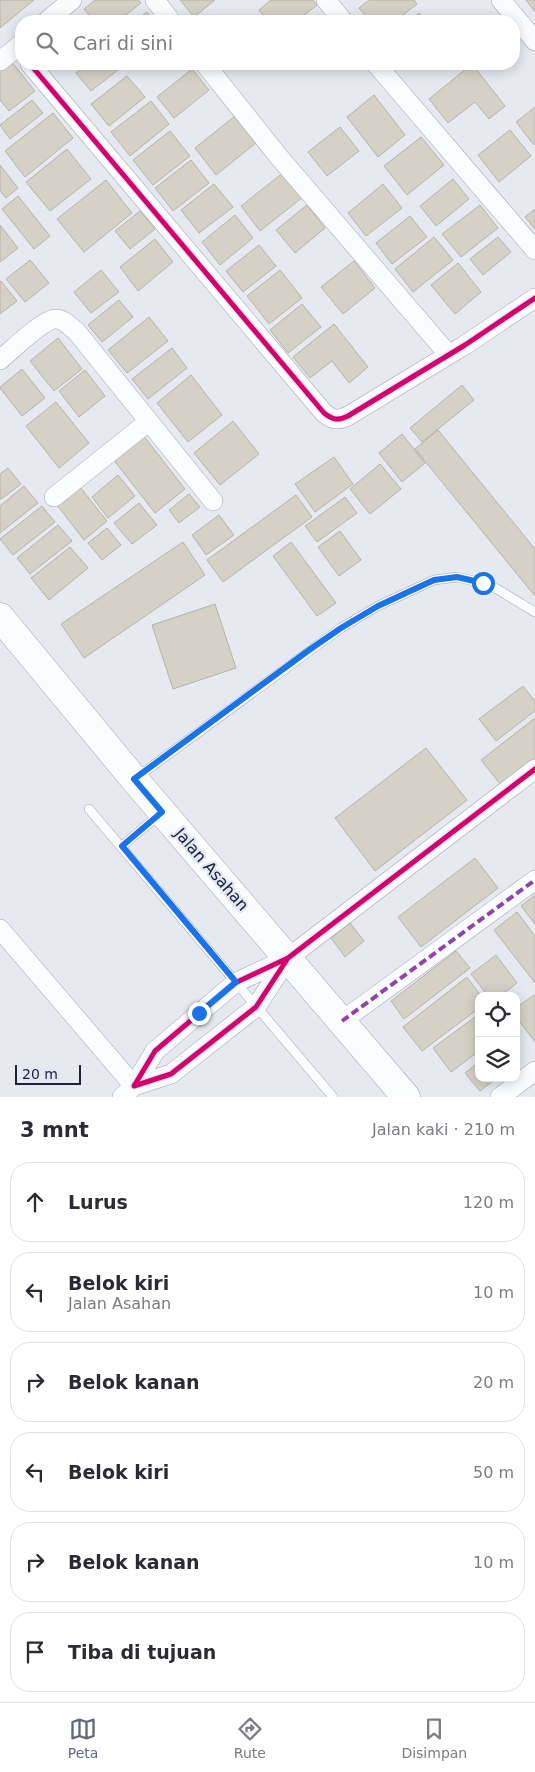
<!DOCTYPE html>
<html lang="id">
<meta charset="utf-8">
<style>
body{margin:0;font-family:"DejaVu Sans",sans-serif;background:#f7f7f7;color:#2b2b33}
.controls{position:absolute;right:15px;bottom:15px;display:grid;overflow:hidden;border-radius:10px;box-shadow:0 2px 12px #0003}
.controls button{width:45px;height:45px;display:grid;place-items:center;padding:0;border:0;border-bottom:1px solid #e1e1e2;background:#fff;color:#2b2b33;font:25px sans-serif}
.scale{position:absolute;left:15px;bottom:12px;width:66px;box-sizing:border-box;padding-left:5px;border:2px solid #1b223a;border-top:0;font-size:14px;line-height:18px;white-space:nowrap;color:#1b223a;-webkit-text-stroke:4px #e2e7f4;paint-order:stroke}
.stop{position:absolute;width:15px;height:15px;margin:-11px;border:4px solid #1a73e8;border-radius:50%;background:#fff}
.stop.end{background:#1a73e8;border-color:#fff;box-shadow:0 1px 5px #0008}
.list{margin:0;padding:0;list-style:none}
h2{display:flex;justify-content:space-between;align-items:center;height:65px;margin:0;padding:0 20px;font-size:21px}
h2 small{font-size:16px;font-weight:400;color:#7c7c81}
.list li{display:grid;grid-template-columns:32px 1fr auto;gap:15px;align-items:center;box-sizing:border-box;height:80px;margin:0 10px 10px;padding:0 10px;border:1px solid #e1e1e2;border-radius:20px}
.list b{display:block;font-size:19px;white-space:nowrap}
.list p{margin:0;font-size:16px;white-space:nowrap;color:#7c7c81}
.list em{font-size:16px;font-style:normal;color:#7c7c81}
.icon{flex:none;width:28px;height:28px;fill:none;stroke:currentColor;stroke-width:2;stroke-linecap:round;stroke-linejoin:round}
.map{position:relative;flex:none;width:535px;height:1097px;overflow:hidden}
.search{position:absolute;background:#fff;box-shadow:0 2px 12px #0003;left:15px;right:15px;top:15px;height:55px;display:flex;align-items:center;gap:12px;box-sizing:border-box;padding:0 18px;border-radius:20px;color:#7c7c81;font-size:19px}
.sheet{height:605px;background:#fff}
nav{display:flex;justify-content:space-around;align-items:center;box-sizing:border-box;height:70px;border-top:1px solid #e1e1e2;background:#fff;font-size:14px;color:#7c7c81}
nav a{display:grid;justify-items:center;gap:2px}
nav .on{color:#62687a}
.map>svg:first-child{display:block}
</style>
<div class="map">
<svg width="535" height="1097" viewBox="0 0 535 1097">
<rect width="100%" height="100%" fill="#e6e9f0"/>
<g fill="#d5d1c7" stroke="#b6b3a9">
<path d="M0,0H34L0,28Z"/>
<path d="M95,0H138L141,3L118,21H94L84,9Z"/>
<path d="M180,0H215L194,17Z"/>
<path d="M271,0H313L317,5L297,21H268L259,10Z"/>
<path d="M369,0H414L417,4L395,21H370L359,8Z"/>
<path d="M526,0H535V12Z"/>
<path d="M147,12L154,21H135Z"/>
<path d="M419,13L425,21H409Z"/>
<path d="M249,15L254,21H242Z"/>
<path d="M11,61L35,91L9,111L0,100V70Z"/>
<path d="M87,64H121L123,66L91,91L76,73Z"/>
<path d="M226,64H239L231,70Z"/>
<path d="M472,64L505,106L489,119L475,102L448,123L429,99Z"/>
<path d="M192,69L209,90L174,118L157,97Z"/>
<path d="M127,76L145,97L109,126L91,104Z"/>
<path d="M374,95L405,135L378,157L347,117Z"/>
<path d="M32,100L43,113L10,139L0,125Z"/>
<path d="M151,101L169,124L130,156L111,132Z"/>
<path d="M535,107V144L534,145L516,122Z"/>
<path d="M53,113L73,138L25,177L5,151Z"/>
<path d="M235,116L256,143L216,175L195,148Z"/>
<path d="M340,127L359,151L327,176L308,152Z"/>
<path d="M510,130L531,156L499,182L478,155Z"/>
<path d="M170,131L190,156L153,185L133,160Z"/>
<path d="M421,137L444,165L407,195L384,166Z"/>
<path d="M67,149L91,179L50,211L26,182Z"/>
<path d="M191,160L209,183L173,211L155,188Z"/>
<path d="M0,165L18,188L6,198L0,191Z"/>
<path d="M284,172L303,197L260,231L241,206Z"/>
<path d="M453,179L469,199L436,226L420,206Z"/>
<path d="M106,180L132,213L84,252L57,219Z"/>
<path d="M214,184L233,207L199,233L181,210Z"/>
<path d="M383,184L402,208L366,236L348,213Z"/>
<path d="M18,196L50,236L34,249L2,209Z"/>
<path d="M307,205L325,228L295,253L276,230Z"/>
<path d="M480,205L498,228L461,257L442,234Z"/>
<path d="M535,209V229L525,217Z"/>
<path d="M140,211L155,229L130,249L115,231Z"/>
<path d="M235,215L253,238L220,265L202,242Z"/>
<path d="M410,216L427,237L392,264L376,243Z"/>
<path d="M0,225L18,248L0,262Z"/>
<path d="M434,237L453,260L413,292L395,269Z"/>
<path d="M498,237L511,252L483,275L470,259Z"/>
<path d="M155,239L173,262L138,291L120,267Z"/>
<path d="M259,245L276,266L243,292L226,271Z"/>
<path d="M30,260L49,283L25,302L6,279Z"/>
<path d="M354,261L375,288L343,314L321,287Z"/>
<path d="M458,263L481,292L455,314L431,285Z"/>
<path d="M101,270L119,292L91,313L74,292Z"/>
<path d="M280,270L302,298L269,324L247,296Z"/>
<path d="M1,281L17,301L0,314V282Z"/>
<path d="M119,300L133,317L102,342L88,325Z"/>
<path d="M302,304L321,327L288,353L270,330Z"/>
<path d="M149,317L168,341L127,373L108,350Z"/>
<path d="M334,324L368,367L349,383L332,361L310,378L293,357Z"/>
<path d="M58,338L82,369L54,391L30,361Z"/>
<path d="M172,348L187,368L148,399L132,379Z"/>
<path d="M22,369L45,398L22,416L0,388V387Z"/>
<path d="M85,370L105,396L79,417L59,391Z"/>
<path d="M191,375L222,415L188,442L157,403Z"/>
<path d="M462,385L474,400L422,442L410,428Z"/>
<path d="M56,402L89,443L59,468L26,426Z"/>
<path d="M233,421L259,454L220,485L194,453Z"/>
<path d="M438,430L535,549V596L415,449Z"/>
<path d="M402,434L425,463L402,482L379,453Z"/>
<path d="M143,435L185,489L155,513L113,459Z"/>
<path d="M334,457L353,484L315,512L295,484Z"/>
<path d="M380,464L401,489L370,514L350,489Z"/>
<path d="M8,468L21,484L0,500V474Z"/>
<path d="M118,475L135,496L108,518L92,497Z"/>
<path d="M24,486L38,503L0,533V506Z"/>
<path d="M80,487L107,521L84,540L57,505Z"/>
<path d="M189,494L200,507L179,523L169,510Z"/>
<path d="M296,495L312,517L223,582L207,560Z"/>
<path d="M345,497L357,513L317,542L305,526Z"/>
<path d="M139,503L157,525L132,544L114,523Z"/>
<path d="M42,506L55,522L13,555L0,539Z"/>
<path d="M219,515L234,535L206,555L192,535Z"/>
<path d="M58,525L72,541L30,574L17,558Z"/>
<path d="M107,528L121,545L102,560L88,543Z"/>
<path d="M340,531L361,560L339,576L318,547Z"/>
<path d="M183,542L205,575L84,658L61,624Z"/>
<path d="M291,542L336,603L317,616L273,556Z"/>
<path d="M70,547L88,568L49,600L31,578Z"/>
<path d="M215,604L236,668L173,689L152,625Z"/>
<path d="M523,686L535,701V711L496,741L479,719Z"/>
<path d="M535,718V759L501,785L481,760Z"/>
<path d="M426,748L467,800L375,871L335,818Z"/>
<path d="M475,858L498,888L421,947L398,917Z"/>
<path d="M535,895V924L521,906Z"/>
<path d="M517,912L535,936V983L494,930Z"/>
<path d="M350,923L364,941L345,957L331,938Z"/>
<path d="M456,951L470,968L404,1019L391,1001Z"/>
<path d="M496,955L517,983L500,996H488L471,974Z"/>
<path d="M467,977L481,996H479V1008L422,1051L403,1027Z"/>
<path d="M534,995L535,997V1042L516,1017V1008Z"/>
<path d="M479,1014V1051L451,1072L433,1048Z"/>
<path d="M479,1062V1078H497L480,1091L465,1073Z"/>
</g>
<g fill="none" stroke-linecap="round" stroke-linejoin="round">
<g stroke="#a1a5b4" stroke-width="10">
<g id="service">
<path d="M136,778L341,628L378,606L434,580L457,577L483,583L497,589L535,612"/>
<path d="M89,809L333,1097"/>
<path d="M122,846L160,814"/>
</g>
</g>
<g stroke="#a1a5b4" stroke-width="20">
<g id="minor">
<path d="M155,0L171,21"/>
<path d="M326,0L343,21"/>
<path d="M501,0L535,41"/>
<path d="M47,21L72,0"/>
<path d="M0,61L21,44"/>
<path d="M30,64L324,413C333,420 338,421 348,416L465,345L535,298"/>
<path d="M205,64L279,157L448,354"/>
<path d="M376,64L535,250"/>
<path d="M0,360C12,350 43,319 56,319C64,319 70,327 76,331L213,501"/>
<path d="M54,497L148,422"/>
<path d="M0,929L134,1086L122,1097"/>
<path d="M288,958L256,1007L171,1074L134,1086L155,1051L235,983L288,958L535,769"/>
<path d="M342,1021L535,880"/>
<path d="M500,1097L535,1071"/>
</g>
</g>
<g stroke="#a1a5b4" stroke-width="29">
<path id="primary" d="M0,617L134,779L406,1097"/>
</g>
<use href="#service" stroke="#fbfcfd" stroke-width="9"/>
<use href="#minor" stroke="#fbfcfd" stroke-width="19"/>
<use href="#primary" stroke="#fbfcfd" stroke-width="28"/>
<path stroke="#8e44ad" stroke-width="4" stroke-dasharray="8 4" stroke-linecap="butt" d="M342,1021L535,880"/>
<g stroke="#e2e7f4" stroke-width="8">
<g id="cycleway">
<path d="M30,64L324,413C333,420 338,421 348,416L465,345L535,298"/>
<path d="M288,958L256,1007L171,1074L134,1086L155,1051L235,983L288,958L535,769"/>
</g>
</g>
<use href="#cycleway" stroke="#d6006c" stroke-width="5"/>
</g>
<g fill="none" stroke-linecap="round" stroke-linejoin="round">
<path stroke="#1a73e8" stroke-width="6" d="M199,1013L236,982L122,846L162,812L134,779L309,650L341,628L378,606L434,580L457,577L483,583"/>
</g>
<g text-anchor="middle" stroke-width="4.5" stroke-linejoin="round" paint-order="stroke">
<g font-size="16" fill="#1b223a" stroke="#e2e7f4">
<text transform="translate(212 869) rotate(49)" y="6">Jalan Asahan</text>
</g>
</g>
</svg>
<div class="controls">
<button><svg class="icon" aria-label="locate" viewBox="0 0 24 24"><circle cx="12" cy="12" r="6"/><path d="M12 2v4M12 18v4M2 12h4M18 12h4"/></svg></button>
<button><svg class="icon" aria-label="layers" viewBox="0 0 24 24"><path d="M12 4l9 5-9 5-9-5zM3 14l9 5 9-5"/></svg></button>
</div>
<div class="scale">20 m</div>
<div class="stop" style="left:483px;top:583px"></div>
<div class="stop end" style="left:199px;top:1013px"></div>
<div class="search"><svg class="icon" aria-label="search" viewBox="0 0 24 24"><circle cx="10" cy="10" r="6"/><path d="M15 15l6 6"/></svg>Cari di sini</div>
</div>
<section class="sheet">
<h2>3 mnt<small>Jalan kaki · 210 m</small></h2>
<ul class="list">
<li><svg class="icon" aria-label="ahead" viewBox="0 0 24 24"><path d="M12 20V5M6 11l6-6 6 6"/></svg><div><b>Lurus</b></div><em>120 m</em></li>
<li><svg class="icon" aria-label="left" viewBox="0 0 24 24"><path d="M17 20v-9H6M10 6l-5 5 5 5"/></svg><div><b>Belok kiri</b><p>Jalan Asahan</p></div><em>10 m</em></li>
<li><svg class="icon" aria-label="right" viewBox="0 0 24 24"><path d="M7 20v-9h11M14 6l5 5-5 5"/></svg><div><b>Belok kanan</b></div><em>20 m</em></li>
<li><svg class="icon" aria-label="left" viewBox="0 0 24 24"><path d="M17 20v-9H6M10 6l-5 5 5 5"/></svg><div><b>Belok kiri</b></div><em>50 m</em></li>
<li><svg class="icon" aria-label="right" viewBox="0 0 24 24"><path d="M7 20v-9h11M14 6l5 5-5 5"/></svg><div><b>Belok kanan</b></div><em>10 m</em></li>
<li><svg class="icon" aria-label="arrive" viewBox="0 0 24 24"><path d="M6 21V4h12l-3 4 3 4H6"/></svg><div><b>Tiba di tujuan</b></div></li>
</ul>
</section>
<nav>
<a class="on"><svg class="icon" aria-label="map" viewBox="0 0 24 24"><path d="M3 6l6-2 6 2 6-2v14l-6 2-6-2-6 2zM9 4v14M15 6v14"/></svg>Peta</a>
<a><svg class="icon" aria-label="directions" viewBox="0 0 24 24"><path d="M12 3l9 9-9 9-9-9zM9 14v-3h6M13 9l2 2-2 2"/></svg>Rute</a>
<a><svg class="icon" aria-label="saved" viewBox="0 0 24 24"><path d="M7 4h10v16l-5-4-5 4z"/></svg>Disimpan</a>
</nav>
